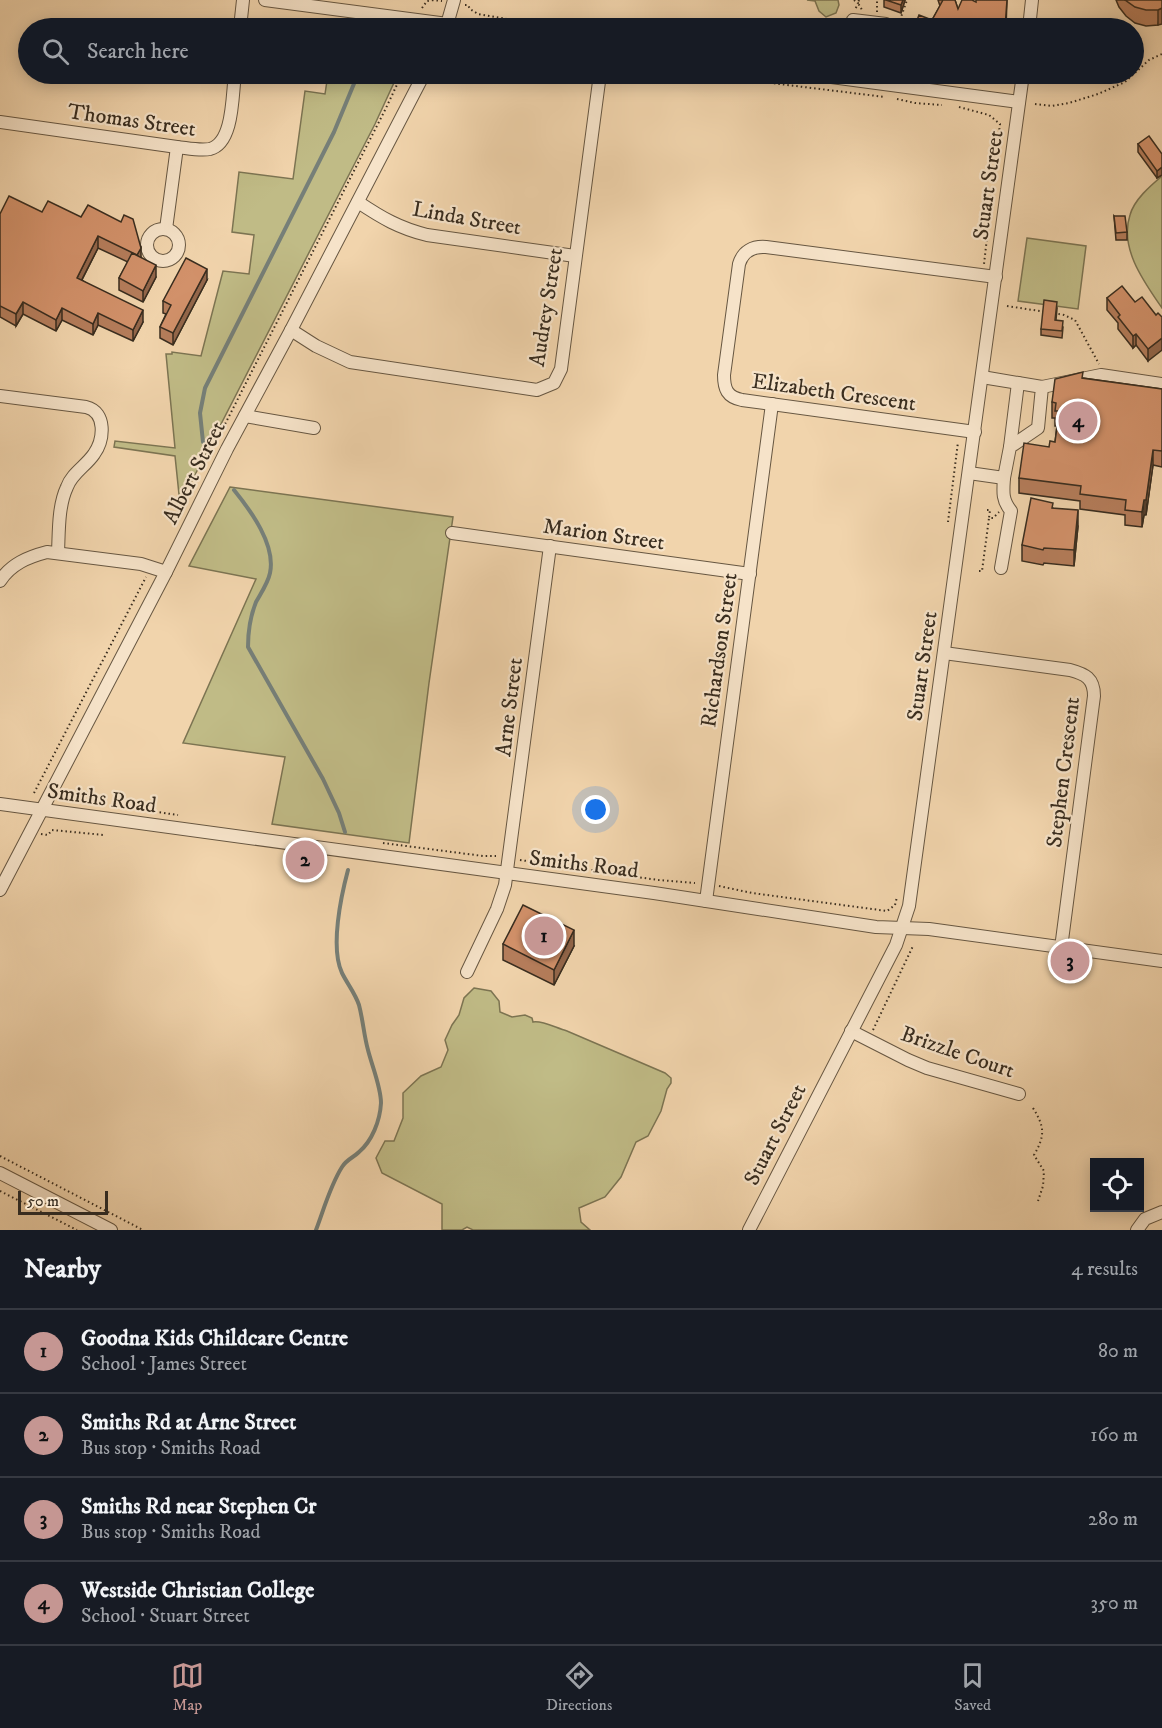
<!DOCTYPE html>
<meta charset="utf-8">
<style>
body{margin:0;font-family:"IM FELL DW Pica",serif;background:#20242c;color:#f1f3f6}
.controls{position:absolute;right:18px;bottom:18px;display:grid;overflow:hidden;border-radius:0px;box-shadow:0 3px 15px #0003}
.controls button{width:54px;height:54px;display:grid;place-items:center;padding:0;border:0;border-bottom:2px solid #363941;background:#171b24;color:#f1f3f6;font:30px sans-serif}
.scale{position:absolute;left:18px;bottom:15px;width:90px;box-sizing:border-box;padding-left:6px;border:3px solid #392d1f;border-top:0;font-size:16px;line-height:21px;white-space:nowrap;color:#392d1f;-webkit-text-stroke:4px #f6e3c9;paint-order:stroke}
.you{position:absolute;left:596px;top:810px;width:21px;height:21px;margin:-15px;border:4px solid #fff;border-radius:50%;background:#1a73e8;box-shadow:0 0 0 9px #1a73e833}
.badge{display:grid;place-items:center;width:39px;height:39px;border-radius:50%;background:#c59692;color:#111;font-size:20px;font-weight:700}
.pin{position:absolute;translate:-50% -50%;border:3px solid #fff;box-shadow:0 2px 6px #0006}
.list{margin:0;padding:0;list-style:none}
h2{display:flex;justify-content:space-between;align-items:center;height:78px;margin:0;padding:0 24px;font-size:26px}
h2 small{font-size:20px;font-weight:400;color:#9ea1a6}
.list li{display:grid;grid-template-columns:39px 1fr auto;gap:18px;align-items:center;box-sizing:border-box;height:84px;padding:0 24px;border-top:2px solid #363941}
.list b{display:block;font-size:22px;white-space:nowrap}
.list p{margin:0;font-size:20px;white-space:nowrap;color:#9ea1a6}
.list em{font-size:20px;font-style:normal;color:#9ea1a6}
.icon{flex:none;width:33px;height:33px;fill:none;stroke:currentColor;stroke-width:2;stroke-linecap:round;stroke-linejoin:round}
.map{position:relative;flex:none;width:1162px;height:1230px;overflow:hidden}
.search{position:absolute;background:#171b24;box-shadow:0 3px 15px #0003;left:18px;right:18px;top:18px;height:66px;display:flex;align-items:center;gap:15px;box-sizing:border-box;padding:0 21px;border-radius:33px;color:#9ea1a6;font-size:22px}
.sheet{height:414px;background:#171b24}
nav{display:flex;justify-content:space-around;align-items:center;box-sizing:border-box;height:84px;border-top:2px solid #363941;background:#171b24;font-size:16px;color:#9ea1a6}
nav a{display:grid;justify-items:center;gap:3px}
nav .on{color:#c59692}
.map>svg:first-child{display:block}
</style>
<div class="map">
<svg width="1162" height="1230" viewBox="0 0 1162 1230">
<rect width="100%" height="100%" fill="#f1d4ac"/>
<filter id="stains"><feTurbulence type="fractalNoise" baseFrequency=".00333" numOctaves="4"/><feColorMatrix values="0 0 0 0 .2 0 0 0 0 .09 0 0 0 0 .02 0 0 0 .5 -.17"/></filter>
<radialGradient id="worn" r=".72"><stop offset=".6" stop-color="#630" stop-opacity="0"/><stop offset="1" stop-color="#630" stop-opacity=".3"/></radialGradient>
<g fill="#c0bb86" stroke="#7c7452" stroke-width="1.5">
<path d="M807,0H838L839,5L836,13L826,17L819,11L815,1Z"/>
<path d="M328,74H398L375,124L180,504L175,456L114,447L115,441L175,448L166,354H172V352L201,356L223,271L249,274L254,235L232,232L239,172L293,179L305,91L325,94Z"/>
<path d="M1162,176V308C1144,282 1119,248 1130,215C1134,200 1150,186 1162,176Z"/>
<path d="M1027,238L1086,246L1078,309L1018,301Z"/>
<path d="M230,487L453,517L429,683L409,843L272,824L285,757L183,743L256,579L189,566Z"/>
<path d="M474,988L491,991L499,1001L500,1012L512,1017L525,1015L532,1018L533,1022C542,1020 556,1028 567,1031L665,1073L671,1078V1083L667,1089L661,1111L648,1136L636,1142L621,1177L605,1197L579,1208L581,1222L590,1230H473L467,1227L462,1230H442V1204L382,1173L376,1158L385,1141H394L403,1118V1093L421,1076L441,1067L448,1050L445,1040L452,1025L459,1015L464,998Z"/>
</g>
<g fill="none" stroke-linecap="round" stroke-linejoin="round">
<g stroke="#767f78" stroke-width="4">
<path d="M203,442L200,413L205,388L334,132L358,74"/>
<path d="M234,490C251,511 276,545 270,573C268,583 261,593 256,602C250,617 248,631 248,647L323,779L339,813L345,832"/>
<path d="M316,1230C324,1209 330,1186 342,1167C347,1159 353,1158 359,1152C372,1141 380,1121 381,1103C381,1087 372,1066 368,1050C364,1036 363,1020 359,1005C355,993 348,985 342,973C330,948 341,896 348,870"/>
</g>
<g stroke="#675742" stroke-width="14">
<g id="minor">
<path d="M265,0L478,28"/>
<path d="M240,28L243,0"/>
<path d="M446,28L454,0"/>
<path d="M852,28L853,20L886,24L892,28"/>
<path d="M1029,28L1032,0"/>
<path d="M809,74L1019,102"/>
<path d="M0,122L177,147C187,148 200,151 210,149C234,143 232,94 235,74"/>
<path d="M358,202C382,218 399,228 427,235L575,256"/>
<path d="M166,229L177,147"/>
<circle cx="163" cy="245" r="16"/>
<path d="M291,330L316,346L350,362L537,390L554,383L561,369L600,74"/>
<path d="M1042,387L1101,375L1162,384"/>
<path d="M0,396L86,407C107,412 104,440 94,454C86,466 72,473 67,487C58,506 59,532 58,552"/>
<path d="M245,416L314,428"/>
<path d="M975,432L742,400C727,397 724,389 724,375L739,264C743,251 753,246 766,247L996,277"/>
<path d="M1010,447L1018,383"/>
<path d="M969,473L1004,478L1010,447L1038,428L1042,387L982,377"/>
<path d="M452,533L750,574"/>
<path d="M1001,568L1011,511C1002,500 1003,492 1004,478"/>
<path d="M0,581C11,564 28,557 47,552L141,564L166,572"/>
<path d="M944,653L1070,670C1085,674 1094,678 1094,696L1061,948"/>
<path d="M0,804L654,893L876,927L929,929L1162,961"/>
<path d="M0,890L166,572L227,449L291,330L424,74"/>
<path d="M706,901L772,404"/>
<path d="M467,972L497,909L505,885L550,546"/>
<path d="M851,1031L908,1060L927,1068L1019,1094"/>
<path d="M0,1173L111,1230"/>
<path d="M749,1230L896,945L909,906L1023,74"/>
<path d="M1137,1230L1145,1219L1162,1212"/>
</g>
</g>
<g stroke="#392d1f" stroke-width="2" stroke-dasharray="1.5 3" stroke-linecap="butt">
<path d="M432,0L442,1"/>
<path d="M854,0L858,3L855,10"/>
<path d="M859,0L858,3L862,10"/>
<path d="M465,5H468L470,9L478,14L535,24L556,26L570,24L593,28"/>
<path d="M422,8L427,1L433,0"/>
<path d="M877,12V0"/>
<path d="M900,20L907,0"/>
<path d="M698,74L885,97"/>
<path d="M921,74L995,83C1003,83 1007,83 1010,76"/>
<path d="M897,99L915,103L942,105"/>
<path d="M1035,104L1052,106L1069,103L1098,94L1125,82L1149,60L1162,54"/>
<path d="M959,107L989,115L1000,124L984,264"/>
<path d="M1007,306L1046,312"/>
<path d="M1054,313L1064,315L1075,320L1099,364"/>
<path d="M221,432L386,108L402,74"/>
<path d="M987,510H990L989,518H993L999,512"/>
<path d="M948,522L958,442"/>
<path d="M979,571H982L989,518"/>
<path d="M34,793L146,577"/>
<path d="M63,793L67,794V798L74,801"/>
<path d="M115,806L178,815"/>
<path d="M41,834L48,835L52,830L104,835"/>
<path d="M383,843L483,856H496"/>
<path d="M520,860L658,880L695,883"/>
<path d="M719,886L752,893L887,911L895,905L897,897"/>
<path d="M873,1030L913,946"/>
<path d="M1033,1108C1045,1127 1045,1136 1034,1155L1044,1171L1043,1186L1038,1201"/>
<path d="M0,1156L143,1230"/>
<path d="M0,1191L77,1230"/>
</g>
<use href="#minor" stroke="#f6e3c9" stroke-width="12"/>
</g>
<g fill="#b57d5b" stroke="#392d1f" stroke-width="1.5">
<path d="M884,0H905L901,13L884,7Z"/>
<path d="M938,0H955L958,9L976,2L1007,0L1006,28H914L932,20L940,6Z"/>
<path d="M1116,0H1162L1158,25L1146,26L1135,23L1126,16L1119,7Z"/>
<path d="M1138,144L1162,154V175L1157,178L1138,152Z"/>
<path d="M42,212L81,217L141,257L156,277L143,302L119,290V278L128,262L98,248L82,280L143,322L133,341L98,325L93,335L62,320L56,331L23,314L16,326L0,317V214Z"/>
<path d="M1114,216L1127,232V240H1116Z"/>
<path d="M207,280L173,345L160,338V327L166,314L163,313V301Z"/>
<path d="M1107,298L1135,302L1156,315L1148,361L1136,345L1133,348L1118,329V323L1107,310Z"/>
<path d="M1057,309L1056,320L1063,327L1062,338L1041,335V329Z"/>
<path d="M1083,378L1162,389V467L1153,465L1146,515H1144L1142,527L1125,525V515L1080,509V501L1019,493V478L1049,447L1055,442L1057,426H1055V418H1052V402Z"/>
<path d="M1053,508L1078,526L1074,566L1044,563L1043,565L1022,561V545Z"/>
<path d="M503,944L574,946L554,985L503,960Z"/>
</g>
<g fill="#93664a" stroke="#392d1f" stroke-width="1.5">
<path d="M903,0H905L901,13V5Z"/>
<path d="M1162,8V24L1158,25V10Z"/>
<path d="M981,22V28H973Z"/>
<path d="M1162,167V175L1157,178V171Z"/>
<path d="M98,236V248L77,289V278Z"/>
<path d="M141,248V259L137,255Z"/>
<path d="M156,265V277L143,302V291Z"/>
<path d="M207,269V280L173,345V333Z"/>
<path d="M23,302V314L16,326V314Z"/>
<path d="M62,308V320L56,331V320Z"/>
<path d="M143,310V322L133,341V330Z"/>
<path d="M98,313V325L93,335V324Z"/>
<path d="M1136,334V345L1133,348V336Z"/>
<path d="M1162,338V350L1148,361V349Z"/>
<path d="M1153,450V465L1146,515V500Z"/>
<path d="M1144,500V515L1142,527V512Z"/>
<path d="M1078,510V526L1074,566V550Z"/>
<path d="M574,930V946L554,985V970Z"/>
</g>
<g fill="#d2916a" stroke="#392d1f" stroke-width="1.5">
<path d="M886,0H903L901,5Z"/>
<path d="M943,0H955L958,9L962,0H972L976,2V0H1007L1005,28H980L981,22L973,28H914L919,15L932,20Z"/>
<path d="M1125,0H1162V8L1158,10H1146L1135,7Z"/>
<path d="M1149,136L1162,154V167L1157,171L1138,144Z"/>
<path d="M9,196L42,212L48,201L81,217L88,205L121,222L124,215L133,219L141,248L137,255L98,236L77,278L143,310L133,330L98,313L93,324L62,308L56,320L23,302L16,314L0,306V214Z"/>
<path d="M1114,216H1125L1127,232L1116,233Z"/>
<path d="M132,253L156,265L143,291L119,278Z"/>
<path d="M186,258L207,269L173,333L160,327L171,305L163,301Z"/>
<path d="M1122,286L1135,302L1142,297L1156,315L1158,313L1162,317V338L1148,349L1136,334L1133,336L1118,317L1120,315L1107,298Z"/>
<path d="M1044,300L1057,302L1055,320L1063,321L1062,331L1041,329Z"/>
<path d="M1083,372L1082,378L1162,389V451L1153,450L1146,500H1144L1142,512L1125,510L1126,500L1080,494L1081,486L1019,478L1024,443L1049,447L1050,441L1055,442L1059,411H1055L1056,403L1052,402L1055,379Z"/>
<path d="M1031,498L1053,503L1052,508L1078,510L1074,550L1044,548L1043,550L1022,545Z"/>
<path d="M523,905L574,930L554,970L503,944Z"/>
</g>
<g text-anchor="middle" stroke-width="4.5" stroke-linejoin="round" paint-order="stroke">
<g font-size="22" fill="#392d1f" stroke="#f6e3c9">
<text transform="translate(132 119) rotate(8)" y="8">Thomas Street</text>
<text transform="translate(987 185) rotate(-82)" y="8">Stuart Street</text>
<text transform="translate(467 217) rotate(10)" y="8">Linda Street</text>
<text transform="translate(545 307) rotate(-81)" y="8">Audrey Street</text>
<text transform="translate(834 391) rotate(8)" y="8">Elizabeth Crescent</text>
<text transform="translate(193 472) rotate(-63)" y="8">Albert Street</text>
<text transform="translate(604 533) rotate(8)" y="8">Marion Street</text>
<text transform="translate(718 650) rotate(-82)" y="8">Richardson Street</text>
<text transform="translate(921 666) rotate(-82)" y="8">Stuart Street</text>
<text transform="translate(508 707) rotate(-83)" y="8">Arne Street</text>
<text transform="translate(1062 772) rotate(-83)" y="8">Stephen Crescent</text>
<text transform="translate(102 797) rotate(8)" y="8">Smiths Road</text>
<text transform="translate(584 863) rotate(7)" y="8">Smiths Road</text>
<text transform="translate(958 1051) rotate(19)" y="8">Brizzle Court</text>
<text transform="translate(774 1134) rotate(-63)" y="8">Stuart Street</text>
</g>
</g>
<rect width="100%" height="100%" filter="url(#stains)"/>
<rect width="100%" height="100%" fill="url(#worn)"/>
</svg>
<div class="controls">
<button><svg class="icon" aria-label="locate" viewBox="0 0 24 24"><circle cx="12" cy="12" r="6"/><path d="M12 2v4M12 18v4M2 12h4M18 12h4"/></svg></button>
</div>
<div class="scale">50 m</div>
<div class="you"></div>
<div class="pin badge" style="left:544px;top:936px">1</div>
<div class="pin badge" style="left:305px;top:860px">2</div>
<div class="pin badge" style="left:1070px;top:961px">3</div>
<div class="pin badge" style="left:1078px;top:421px">4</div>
<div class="search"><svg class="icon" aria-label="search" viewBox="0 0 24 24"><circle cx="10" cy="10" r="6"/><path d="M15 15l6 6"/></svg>Search here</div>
</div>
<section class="sheet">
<h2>Nearby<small>4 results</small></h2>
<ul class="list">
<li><span class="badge">1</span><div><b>Goodna Kids Childcare Centre</b><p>School · James Street</p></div><em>80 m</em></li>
<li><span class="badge">2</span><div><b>Smiths Rd at Arne Street</b><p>Bus stop · Smiths Road</p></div><em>160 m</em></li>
<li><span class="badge">3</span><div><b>Smiths Rd near Stephen Cr</b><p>Bus stop · Smiths Road</p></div><em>280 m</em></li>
<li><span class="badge">4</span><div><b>Westside Christian College</b><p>School · Stuart Street</p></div><em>350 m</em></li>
</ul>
</section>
<nav>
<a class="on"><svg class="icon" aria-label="map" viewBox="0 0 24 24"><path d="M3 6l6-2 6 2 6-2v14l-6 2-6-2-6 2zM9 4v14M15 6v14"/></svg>Map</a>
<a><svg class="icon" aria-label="directions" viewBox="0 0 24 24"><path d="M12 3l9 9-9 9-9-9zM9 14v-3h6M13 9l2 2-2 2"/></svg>Directions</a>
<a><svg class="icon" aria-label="saved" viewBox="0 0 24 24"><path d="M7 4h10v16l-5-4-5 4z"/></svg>Saved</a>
</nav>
